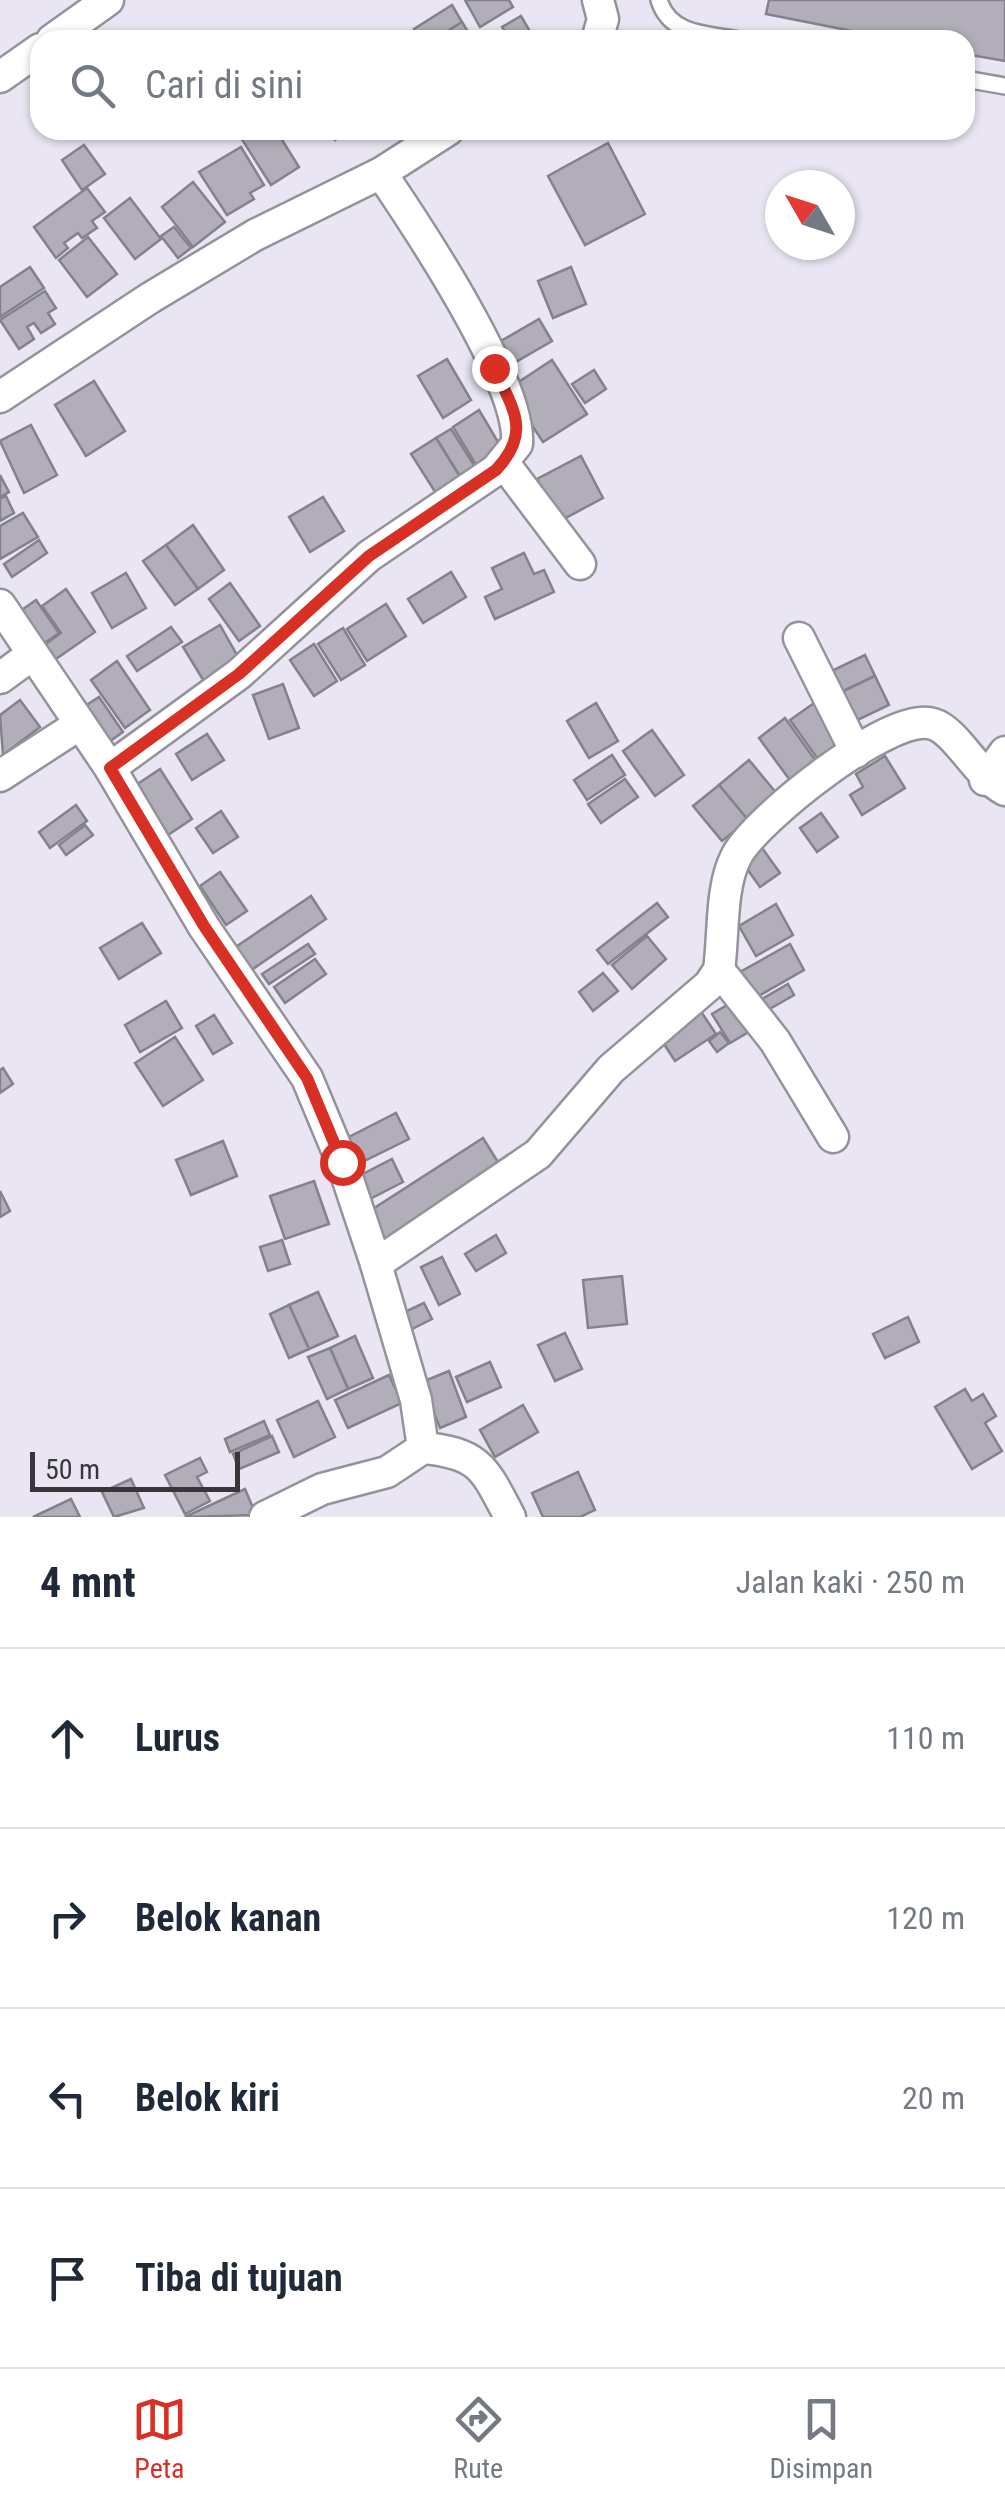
<!DOCTYPE html>
<html lang="id">
<meta charset="utf-8">
<style>
body{margin:0;font-family:"Roboto Condensed",sans-serif;background:#f2f2f3;color:#1f2937}
.compass{position:absolute;left:765px;top:170px;width:90px;height:90px;border-radius:50%;background:#fff;box-shadow:0 2px 8px #0004;rotate:309deg}
.scale{position:absolute;left:30px;bottom:25px;width:210px;box-sizing:border-box;padding-left:10px;border:5px solid #38363b;border-top:0;font-size:28px;line-height:35px;white-space:nowrap;color:#38363b;-webkit-text-stroke:8px #e9e5f2;paint-order:stroke}
.stop{position:absolute;width:30px;height:30px;margin:-22px;border:8px solid #d93025;border-radius:50%;background:#fff}
.stop.end{background:#d93025;border-color:#fff;box-shadow:0 2px 10px #0008}
.list{margin:0;padding:0;list-style:none}
h2{display:flex;justify-content:space-between;align-items:center;height:130px;margin:0;padding:0 40px;font-size:42px}
h2 small{font-size:32px;font-weight:400;color:#747a83}
.list li{display:grid;grid-template-columns:65px 1fr auto;gap:30px;align-items:center;box-sizing:border-box;height:180px;padding:0 40px;border-top:2px solid #e0e1e3}
.list b{display:block;font-size:38px;white-space:nowrap}
.list em{font-size:32px;font-style:normal;color:#747a83}
.icon{flex:none;width:55px;height:55px;fill:none;stroke:currentColor;stroke-width:2;stroke-linecap:round;stroke-linejoin:round}
.map{position:relative;flex:none;width:1005px;height:1517px;overflow:hidden}
.search{position:absolute;background:#fff;box-shadow:0 2px 8px #0004;left:30px;right:30px;top:30px;height:110px;display:flex;align-items:center;gap:25px;box-sizing:border-box;padding:0 35px;border-radius:30px;color:#747a83;font-size:38px}
.sheet{height:850px;background:#fff}
nav{display:flex;justify-content:space-around;align-items:center;box-sizing:border-box;height:140px;border-top:2px solid #e0e1e3;background:#fff;font-size:28px;color:#747a83}
nav a{display:grid;justify-items:center;gap:5px}
nav .on{color:#d93025}
.map>svg:first-child{display:block}
</style>
<div class="map">
<svg width="1005" height="1517" viewBox="0 0 1005 1517">
<rect width="100%" height="100%" fill="#e9e5f2"/>
<g fill="#b1adb9" stroke="#84818c" stroke-width="2.5">
<path d="M465,0H509L513,7L480,27Z"/>
<path d="M769,0H1005V61L965,54V40H897L766,14Z"/>
<path d="M452,5L462,22L434,40H420L414,29Z"/>
<path d="M521,16L535,40H510L502,27Z"/>
<path d="M462,22L473,40H434Z"/>
<path d="M254,130H276L299,167L271,185L241,138Z"/>
<path d="M329,130H350L335,140Z"/>
<path d="M608,143L645,214L585,245L548,176Z"/>
<path d="M84,145L105,174L82,190L62,160Z"/>
<path d="M241,147L264,185L250,193L254,199L227,215L199,172Z"/>
<path d="M193,182L225,222L193,247L162,207Z"/>
<path d="M87,188L105,212L92,221L97,228L82,238L78,233L64,243L68,248L56,258L34,227Z"/>
<path d="M130,198L161,239L135,259L104,218Z"/>
<path d="M174,227L191,248L178,258L161,236Z"/>
<path d="M88,237L117,274L87,297L59,260Z"/>
<path d="M30,267L44,288L0,317V287Z"/>
<path d="M571,267L586,304L553,318L538,281Z"/>
<path d="M45,291L56,308L48,313L55,324L41,333L34,323L27,327L34,339L19,349L0,320Z"/>
<path d="M539,319L552,341L514,363L501,341Z"/>
<path d="M447,359L471,400L443,418L418,376Z"/>
<path d="M552,360L587,414L543,442L508,389Z"/>
<path d="M594,370L606,389L585,403L572,384Z"/>
<path d="M94,381L125,431L86,456L55,405Z"/>
<path d="M479,410L504,452L478,468L453,427Z"/>
<path d="M31,425L57,475L24,493L0,441Z"/>
<path d="M451,429L479,473L464,483L436,438Z"/>
<path d="M436,438L464,483L439,498L411,454Z"/>
<path d="M581,456L603,498L560,521L537,479Z"/>
<path d="M0,475L9,492L0,497Z"/>
<path d="M6,496L14,513L0,521V499Z"/>
<path d="M323,497L344,531L310,552L289,517Z"/>
<path d="M23,513L38,537L0,559V526Z"/>
<path d="M193,525L224,570L198,589L166,545Z"/>
<path d="M39,540L47,553L12,577L4,564Z"/>
<path d="M166,545L198,589L175,605L143,561Z"/>
<path d="M524,553L534,574L544,570L554,592L495,619L485,597L502,589L492,568Z"/>
<path d="M451,572L466,597L423,623L408,599Z"/>
<path d="M126,573L146,608L112,628L92,593Z"/>
<path d="M230,583L260,626L239,641L209,599Z"/>
<path d="M66,589L95,632L53,661L43,646L61,633L42,606Z"/>
<path d="M36,600L59,633L39,647L16,614Z"/>
<path d="M386,604L406,636L367,661L347,629Z"/>
<path d="M220,625L241,662L205,683L183,647Z"/>
<path d="M171,627L182,642L137,671L127,656Z"/>
<path d="M343,628L365,665L341,680L318,644Z"/>
<path d="M314,644L337,681L314,696L290,660Z"/>
<path d="M865,655L875,676L833,696L823,675Z"/>
<path d="M117,661L150,710L125,728L91,680Z"/>
<path d="M875,676L889,705L847,725L833,696Z"/>
<path d="M283,684L299,728L269,739L253,695Z"/>
<path d="M99,697L123,732L99,749L74,713Z"/>
<path d="M20,700L40,727L3,755L0,715Z"/>
<path d="M817,701L846,743L820,762L790,720Z"/>
<path d="M596,703L618,741L589,758L567,721Z"/>
<path d="M785,718L818,764L792,783L759,738Z"/>
<path d="M652,730L684,775L655,796L623,751Z"/>
<path d="M207,734L224,760L192,780L176,754Z"/>
<path d="M612,755L625,775L587,800L574,780Z"/>
<path d="M885,756L905,788L862,815L850,795L863,787L856,774Z"/>
<path d="M749,760L778,795L748,820L719,785Z"/>
<path d="M160,769L192,819L165,837L133,787Z"/>
<path d="M625,779L638,797L601,823L588,804Z"/>
<path d="M719,785L748,820L722,841L693,806Z"/>
<path d="M76,805L87,821L50,848L39,832Z"/>
<path d="M221,811L238,837L213,853L196,828Z"/>
<path d="M821,813L838,837L817,852L800,828Z"/>
<path d="M85,825L93,835L66,855L59,845Z"/>
<path d="M760,845L780,873L760,887L740,859Z"/>
<path d="M220,872L247,911L226,925L200,886Z"/>
<path d="M311,896L326,919L250,971L234,948Z"/>
<path d="M657,903L668,917L608,964L597,950Z"/>
<path d="M776,904L793,935L756,956L739,926Z"/>
<path d="M142,923L161,953L119,979L100,948Z"/>
<path d="M647,936L666,959L632,989L612,965Z"/>
<path d="M308,944L315,954L269,984L262,974Z"/>
<path d="M790,944L804,970L755,998L740,972Z"/>
<path d="M315,959L326,974L285,1003L274,987Z"/>
<path d="M603,973L618,991L593,1011L579,992Z"/>
<path d="M788,984L794,995L761,1014L755,1003Z"/>
<path d="M166,1001L182,1028L140,1052L125,1025Z"/>
<path d="M734,1001L752,1030L730,1043L712,1014Z"/>
<path d="M700,1010L716,1034L675,1061L660,1038Z"/>
<path d="M214,1015L232,1043L213,1054L196,1026Z"/>
<path d="M720,1032L729,1043L717,1052L709,1041Z"/>
<path d="M175,1037L203,1080L163,1106L135,1063Z"/>
<path d="M3,1068L13,1084L0,1093V1070Z"/>
<path d="M396,1113L409,1139L356,1165L343,1140Z"/>
<path d="M483,1138L503,1170L382,1248L362,1216Z"/>
<path d="M223,1141L237,1176L191,1195L176,1160Z"/>
<path d="M392,1159L403,1182L362,1203L351,1180Z"/>
<path d="M314,1181L329,1224L285,1239L270,1196Z"/>
<path d="M0,1191L10,1211L0,1217Z"/>
<path d="M496,1235L506,1253L476,1271L465,1254Z"/>
<path d="M282,1240L290,1264L268,1271L260,1247Z"/>
<path d="M442,1257L460,1294L439,1305L421,1267Z"/>
<path d="M622,1276L627,1324L588,1328L583,1280Z"/>
<path d="M318,1292L338,1336L309,1349L289,1305Z"/>
<path d="M424,1303L432,1319L406,1332L398,1315Z"/>
<path d="M289,1305L309,1349L289,1358L270,1314Z"/>
<path d="M908,1317L919,1342L885,1358L873,1334Z"/>
<path d="M565,1333L582,1369L555,1381L538,1345Z"/>
<path d="M355,1336L373,1378L348,1389L330,1348Z"/>
<path d="M330,1348L348,1389L327,1399L308,1357Z"/>
<path d="M490,1362L501,1387L467,1402L456,1377Z"/>
<path d="M449,1371L466,1417L440,1428L422,1382Z"/>
<path d="M389,1375L402,1403L348,1428L335,1400Z"/>
<path d="M965,1389L972,1401L983,1394L996,1416L985,1423L1002,1451L972,1469L935,1407Z"/>
<path d="M318,1401L335,1437L294,1457L277,1420Z"/>
<path d="M523,1405L538,1432L495,1457L480,1430Z"/>
<path d="M264,1421L270,1435L230,1452L225,1439Z"/>
<path d="M272,1436L279,1452L239,1469L233,1454Z"/>
<path d="M200,1458L207,1472L197,1477L210,1501L185,1514L165,1475Z"/>
<path d="M578,1472L595,1510L580,1517H543L532,1493Z"/>
<path d="M131,1479L144,1508L114,1517L102,1492Z"/>
<path d="M245,1489L256,1515L185,1517Z"/>
<path d="M71,1499L80,1517H33Z"/>
</g>
<g fill="none" stroke-linecap="round" stroke-linejoin="round">
<g stroke="#95919d" stroke-width="20">
<g id="service">
<path d="M659,0C670,36 708,34 740,40"/>
<path d="M965,79L1005,86"/>
</g>
</g>
<g stroke="#95919d" stroke-width="35">
<g id="minor">
<path d="M52,40L108,0"/>
<path d="M597,40L603,19L598,0"/>
<path d="M0,77L40,49"/>
<path d="M0,397L150,298L255,235L381,173L448,130"/>
<path d="M503,462L580,564"/>
<path d="M0,605L110,768L204,927L307,1078L342,1162L376,1264L416,1400L423,1448L387,1472L322,1489L265,1517"/>
<path d="M799,638L856,752"/>
<path d="M0,678L33,654"/>
<path d="M110,768L239,674L369,556L496,470L517,444C522,383 417,226 381,173"/>
<path d="M0,776L80,724"/>
<path d="M985,780L1005,752"/>
<path d="M719,970L775,1041L833,1137"/>
<path d="M376,1264L538,1154L611,1069L709,985L719,970C724,936 720,888 736,857C753,821 892,710 933,724C957,731 975,774 1005,790"/>
<path d="M423,1448C481,1453 485,1470 510,1517"/>
</g>
</g>
<use href="#service" stroke="#fff" stroke-width="15"/>
<use href="#minor" stroke="#fff" stroke-width="30"/>
</g>
<g fill="none" stroke-linecap="round" stroke-linejoin="round">
<path stroke="#d93025" stroke-width="12" d="M342,1162L307,1078L204,926L110,768L239,674L369,556L496,470C532,432 513,409 494,368"/>
</g>
</svg>
<svg class="compass" viewBox="-18 -18 36 36"><path d="M0-13l5 13h-10z" fill="#e53935"/><path d="M0 13l5-13h-10z" fill="#747a83"/></svg>
<div class="scale">50 m</div>
<div class="stop" style="left:342px;top:1162px"></div>
<div class="stop end" style="left:494px;top:368px"></div>
<div class="search"><svg class="icon" aria-label="search" viewBox="0 0 24 24"><circle cx="10" cy="10" r="6"/><path d="M15 15l6 6"/></svg>Cari di sini</div>
</div>
<section class="sheet">
<h2>4 mnt<small>Jalan kaki · 250 m</small></h2>
<ul class="list">
<li><svg class="icon" aria-label="ahead" viewBox="0 0 24 24"><path d="M12 20V5M6 11l6-6 6 6"/></svg><div><b>Lurus</b></div><em>110 m</em></li>
<li><svg class="icon" aria-label="right" viewBox="0 0 24 24"><path d="M7 20v-9h11M14 6l5 5-5 5"/></svg><div><b>Belok kanan</b></div><em>120 m</em></li>
<li><svg class="icon" aria-label="left" viewBox="0 0 24 24"><path d="M17 20v-9H6M10 6l-5 5 5 5"/></svg><div><b>Belok kiri</b></div><em>20 m</em></li>
<li><svg class="icon" aria-label="arrive" viewBox="0 0 24 24"><path d="M6 21V4h12l-3 4 3 4H6"/></svg><div><b>Tiba di tujuan</b></div></li>
</ul>
</section>
<nav>
<a class="on"><svg class="icon" aria-label="map" viewBox="0 0 24 24"><path d="M3 6l6-2 6 2 6-2v14l-6 2-6-2-6 2zM9 4v14M15 6v14"/></svg>Peta</a>
<a><svg class="icon" aria-label="directions" viewBox="0 0 24 24"><path d="M12 3l9 9-9 9-9-9zM9 14v-3h6M13 9l2 2-2 2"/></svg>Rute</a>
<a><svg class="icon" aria-label="saved" viewBox="0 0 24 24"><path d="M7 4h10v16l-5-4-5 4z"/></svg>Disimpan</a>
</nav>
